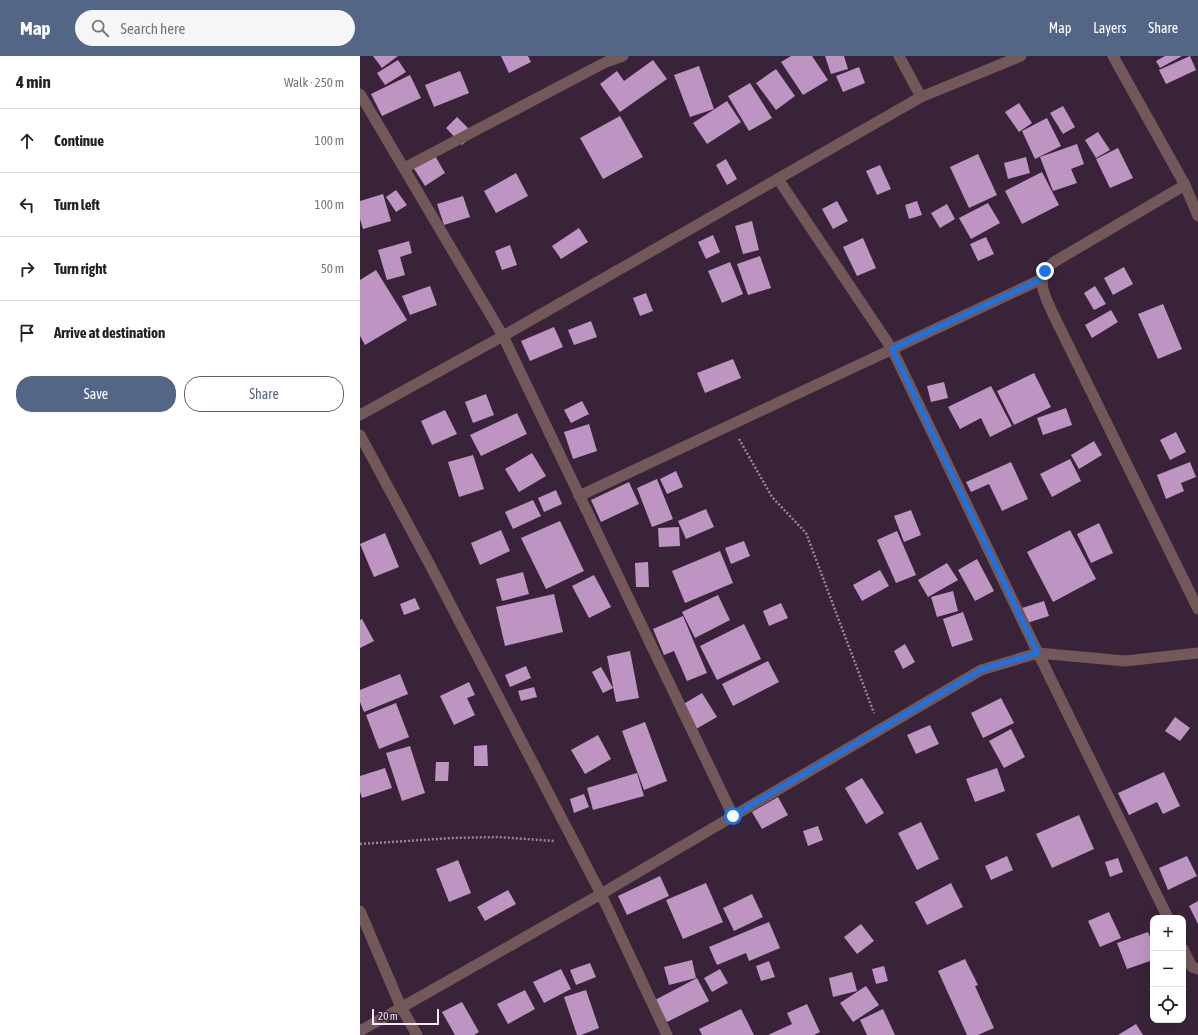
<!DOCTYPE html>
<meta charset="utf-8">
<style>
body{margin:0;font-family:"Asap Condensed",sans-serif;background:#f6f6f6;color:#222}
.controls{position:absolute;right:12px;bottom:12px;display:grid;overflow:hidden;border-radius:8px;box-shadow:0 4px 16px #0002}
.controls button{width:36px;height:36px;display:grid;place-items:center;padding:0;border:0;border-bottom:1px solid #e0e0e0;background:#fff;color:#222;font:20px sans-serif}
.scale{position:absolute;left:12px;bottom:10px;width:67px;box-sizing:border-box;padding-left:4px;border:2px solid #f6e7f5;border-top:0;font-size:11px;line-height:14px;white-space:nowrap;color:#f6e7f5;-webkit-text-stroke:3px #392338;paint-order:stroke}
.stop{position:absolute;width:12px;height:12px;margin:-9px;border:3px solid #1a73e8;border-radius:50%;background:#fff}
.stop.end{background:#1a73e8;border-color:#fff;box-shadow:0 1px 4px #0008}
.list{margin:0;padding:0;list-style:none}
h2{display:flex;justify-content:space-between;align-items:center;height:52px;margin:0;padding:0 16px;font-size:17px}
h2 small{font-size:13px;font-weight:400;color:#767676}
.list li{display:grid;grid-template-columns:26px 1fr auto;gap:12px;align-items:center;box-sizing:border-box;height:64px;padding:0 16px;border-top:1px solid #e0e0e0}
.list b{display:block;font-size:15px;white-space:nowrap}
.list em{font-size:13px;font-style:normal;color:#767676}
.actions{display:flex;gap:8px;padding:12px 16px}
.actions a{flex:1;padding:9px 0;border:1px solid #536685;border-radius:16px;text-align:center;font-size:14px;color:#536685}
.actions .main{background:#536685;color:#fff}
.icon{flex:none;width:22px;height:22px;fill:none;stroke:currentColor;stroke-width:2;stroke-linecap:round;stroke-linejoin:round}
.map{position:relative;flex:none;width:838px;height:979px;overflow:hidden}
header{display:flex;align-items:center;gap:24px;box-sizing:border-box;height:56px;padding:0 20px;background:#536685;color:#fff}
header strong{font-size:19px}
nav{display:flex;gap:22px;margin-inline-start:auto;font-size:14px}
.search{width:280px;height:36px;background:#f6f6f6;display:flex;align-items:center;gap:10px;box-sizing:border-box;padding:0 14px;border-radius:22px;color:#767676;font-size:15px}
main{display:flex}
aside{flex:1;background:#fff}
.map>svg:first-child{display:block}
</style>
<header>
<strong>Map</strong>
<div class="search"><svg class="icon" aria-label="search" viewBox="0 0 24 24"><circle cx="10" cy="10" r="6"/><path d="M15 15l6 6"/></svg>Search here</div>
<nav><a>Map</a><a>Layers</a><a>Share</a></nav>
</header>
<main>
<aside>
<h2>4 min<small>Walk · 250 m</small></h2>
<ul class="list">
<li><svg class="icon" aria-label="ahead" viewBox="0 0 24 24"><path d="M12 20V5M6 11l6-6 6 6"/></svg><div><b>Continue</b></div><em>100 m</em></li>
<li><svg class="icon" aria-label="left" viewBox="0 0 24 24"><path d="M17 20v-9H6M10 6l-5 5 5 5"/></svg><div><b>Turn left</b></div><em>100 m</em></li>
<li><svg class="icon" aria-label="right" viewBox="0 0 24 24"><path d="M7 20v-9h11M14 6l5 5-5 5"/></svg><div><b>Turn right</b></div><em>50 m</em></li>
<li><svg class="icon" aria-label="arrive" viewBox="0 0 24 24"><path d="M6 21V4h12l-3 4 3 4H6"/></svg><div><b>Arrive at destination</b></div></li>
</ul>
<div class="actions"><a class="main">Save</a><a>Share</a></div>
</aside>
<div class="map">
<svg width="838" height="979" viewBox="0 0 838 979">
<rect width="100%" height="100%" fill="#392338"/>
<g fill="#be95c2">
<path d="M13,0H38L22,12Z"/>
<path d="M141,0H168L171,6L149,17Z"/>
<path d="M431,0H452L468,24L443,39L421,6Z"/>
<path d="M465,0H484L488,13L471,18Z"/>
<path d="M805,0H822L800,12L796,5Z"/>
<path d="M830,0L836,14L806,28L799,14Z"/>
<path d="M38,4L46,16L25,29L17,17Z"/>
<path d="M293,4L307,23L260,56L240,28L257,15L264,25Z"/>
<path d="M339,10L354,53L330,61L314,19Z"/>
<path d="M499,11L505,27L483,36L476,20Z"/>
<path d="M416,13L435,40L416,54L396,27Z"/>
<path d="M100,15L109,37L74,51L65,29Z"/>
<path d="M50,19L61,42L22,60L11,38Z"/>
<path d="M390,27L412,62L389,75L368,40Z"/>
<path d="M367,45L381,66L347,88L333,67Z"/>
<path d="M659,47L672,67L659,76L645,56Z"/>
<path d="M703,50L715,71L703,78L690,57Z"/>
<path d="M260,60L283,101L243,123L220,82Z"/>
<path d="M97,61L114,78L102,89L86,72Z"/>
<path d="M687,62L701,90L675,103L662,75Z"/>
<path d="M738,76L750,94L736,102L725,84Z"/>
<path d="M717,88L724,108L711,113L717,127L693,135L680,101Z"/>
<path d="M758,92L773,122L750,132L736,103Z"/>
<path d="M74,98L85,117L65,130L53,111Z"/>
<path d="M618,98L637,139L609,152L590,111Z"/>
<path d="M666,101L670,117L648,123L644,107Z"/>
<path d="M366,103L377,123L367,129L356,109Z"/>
<path d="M520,109L531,133L517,139L506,115Z"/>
<path d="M682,116L699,149L662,168L645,135Z"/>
<path d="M156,117L168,140L136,157L124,135Z"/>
<path d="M36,134L47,149L36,156L26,141Z"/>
<path d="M23,138L31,165L3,173L0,163V145Z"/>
<path d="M103,140L110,161L84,169L77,148Z"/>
<path d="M477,145L488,165L473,173L462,153Z"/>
<path d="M557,145L562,159L549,163L545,149Z"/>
<path d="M628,147L640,167L611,183L599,162Z"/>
<path d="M587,148L595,163L580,172L571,157Z"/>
<path d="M392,165L399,194L383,198L375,170Z"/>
<path d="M219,172L228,186L201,203L192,190Z"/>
<path d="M353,179L360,196L346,203L338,186Z"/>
<path d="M626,181L634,198L618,205L610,188Z"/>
<path d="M503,182L516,212L497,220L483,191Z"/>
<path d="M49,185L52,197L40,201L45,219L27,224L18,194Z"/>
<path d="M150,189L157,209L142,214L135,195Z"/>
<path d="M400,200L411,232L388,239L377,208Z"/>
<path d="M370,206L383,238L362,247L348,215Z"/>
<path d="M764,211L773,228L753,239L744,222Z"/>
<path d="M16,214L47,264L5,289L0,280V224Z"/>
<path d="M70,230L77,249L50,259L42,240Z"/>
<path d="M735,230L746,248L734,254L724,237Z"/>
<path d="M286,237L293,255L280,260L273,242Z"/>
<path d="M803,248L822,293L798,303L778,258Z"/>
<path d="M751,254L758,266L732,282L725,269Z"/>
<path d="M231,265L237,281L214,289L208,274Z"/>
<path d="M194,271L203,291L170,305L161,285Z"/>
<path d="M373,303L381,322L345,337L337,317Z"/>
<path d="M674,317L691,351L654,369L637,335Z"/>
<path d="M584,326L588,342L571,346L567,330Z"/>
<path d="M631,330L652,370L630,381L621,362L600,373L588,351Z"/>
<path d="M126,338L134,359L113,367L105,346Z"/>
<path d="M222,345L229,358L211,367L204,354Z"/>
<path d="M706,352L712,369L683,379L677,362Z"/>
<path d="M85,354L97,378L72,389L61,365Z"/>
<path d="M157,357L167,378L121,400L110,379Z"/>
<path d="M229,368L237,395L213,403L204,376Z"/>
<path d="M816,376L826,396L810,404L800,384Z"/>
<path d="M734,385L742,399L719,413L711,399Z"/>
<path d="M172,397L186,420L159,436L145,413Z"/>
<path d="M113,399L124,433L99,441L88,406Z"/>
<path d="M710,403L721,425L692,441L680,418Z"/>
<path d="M651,406L668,443L642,455L629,428L611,436L606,426Z"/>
<path d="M830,406L836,421L821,427L824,435L806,443L797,419Z"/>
<path d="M316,415L323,431L307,438L300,423Z"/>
<path d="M297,423L313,463L292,471L277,432Z"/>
<path d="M269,426L279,448L241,466L231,444Z"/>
<path d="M196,434L202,448L184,456L178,442Z"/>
<path d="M173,444L181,460L153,473L145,456Z"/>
<path d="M346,453L354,471L326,483L318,465Z"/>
<path d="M551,454L561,479L544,486L534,460Z"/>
<path d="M200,465L224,515L186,533L161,482Z"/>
<path d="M739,467L753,497L731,507L717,478Z"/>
<path d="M319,471L320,490L299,491L298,472Z"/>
<path d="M141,474L150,495L120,509L111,487Z"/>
<path d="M710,474L736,523L693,546L667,496Z"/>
<path d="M537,475L556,519L536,527L517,484Z"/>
<path d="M25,477L39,511L14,521L0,488Z"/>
<path d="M384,485L390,500L371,508L365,492Z"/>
<path d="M360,495L373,527L325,547L312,515Z"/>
<path d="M617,503L634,535L615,545L598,514Z"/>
<path d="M288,506L289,531H276L275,507Z"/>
<path d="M587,507L598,524L568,541L558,524Z"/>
<path d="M520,514L529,530L502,545L493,529Z"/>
<path d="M163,516L169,538L142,545L136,523Z"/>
<path d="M234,519L251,551L229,562L212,530Z"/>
<path d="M593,535L598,555L577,561L571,541Z"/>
<path d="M194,538L203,576L145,590L136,551Z"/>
<path d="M358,539L370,564L335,582L322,556Z"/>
<path d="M55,542L60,553L44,559L40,548Z"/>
<path d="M684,545L689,560L667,567L662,552Z"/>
<path d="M421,547L428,562L409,570L403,555Z"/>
<path d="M603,556L613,584L592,591L583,563Z"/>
<path d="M323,560L347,617L327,625L314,595L304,599L293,573Z"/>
<path d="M2,563L14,585L0,592V564Z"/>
<path d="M384,568L401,603L357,624L340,590Z"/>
<path d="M545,588L555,606L543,613L534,595Z"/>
<path d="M270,595L279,642L256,646L247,600Z"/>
<path d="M408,605L419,626L373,650L362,628Z"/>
<path d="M166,610L171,622L150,631L145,619Z"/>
<path d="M241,611L253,632L243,637L232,616Z"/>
<path d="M40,618L48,638L4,656L0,646V634Z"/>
<path d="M109,626L115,639L107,642L115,659L94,669L80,640Z"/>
<path d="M174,631L177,641L161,645L158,635Z"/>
<path d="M342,637L357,661L336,673L322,649Z"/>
<path d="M641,642L654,667L623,682L611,657Z"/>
<path d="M36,647L49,681L19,693L6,659Z"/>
<path d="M815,661L830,672L820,685L805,675Z"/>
<path d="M285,666L307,725L284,734L262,675Z"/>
<path d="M570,669L579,688L556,698L547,679Z"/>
<path d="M651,673L665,701L644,712L629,685Z"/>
<path d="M238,679L251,703L225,718L211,694Z"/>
<path d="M127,689L128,710H114V690Z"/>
<path d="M50,690L65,737L42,745L26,697Z"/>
<path d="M76,706H89L88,725H75Z"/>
<path d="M25,712L32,732L2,742L0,736V720Z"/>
<path d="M637,712L645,735L615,746L606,723Z"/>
<path d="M804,716L820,750L803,758L797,746L769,759L758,737Z"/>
<path d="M277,717L284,740L233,754L227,732Z"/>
<path d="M502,722L524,757L506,768L485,732Z"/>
<path d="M224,738L229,751L214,757L210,743Z"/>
<path d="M418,741L428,759L402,773L392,756Z"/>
<path d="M719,759L734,793L692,812L676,778Z"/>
<path d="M561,766L579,803L557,814L538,777Z"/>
<path d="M458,770L463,784L448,790L443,775Z"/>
<path d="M647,800L653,814L631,824L625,810Z"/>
<path d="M827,800L837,820L808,834L799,812Z"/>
<path d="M758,802L763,816L750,821L745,806Z"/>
<path d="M98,804L111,837L89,846L76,813Z"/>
<path d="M300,820L309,840L267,859L258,840Z"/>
<path d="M346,827L363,866L323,883L306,844Z"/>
<path d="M591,827L603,851L567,869L555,846Z"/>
<path d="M148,834L156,848L125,865L117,851Z"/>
<path d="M392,838L403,861L374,875L363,852Z"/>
<path d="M838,845V868L829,850Z"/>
<path d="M749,856L761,882L740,891L728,865Z"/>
<path d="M409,866L420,892L389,905L386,897L357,909L349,891Z"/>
<path d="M501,868L514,885L497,898L484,881Z"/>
<path d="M788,876L793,888V904L767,913L757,887Z"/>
<path d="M605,903L618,929L615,930L634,972L618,979H607L578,915Z"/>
<path d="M332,904L336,922L309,929L304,911Z"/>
<path d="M409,905L415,921L401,925L396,910Z"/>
<path d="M230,907L236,921L216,929L210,914Z"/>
<path d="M524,910L528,925L516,928L512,913Z"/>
<path d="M201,913L211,933L184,947L173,926Z"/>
<path d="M360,913L368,927L352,936L344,922Z"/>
<path d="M492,916L497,935L473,941L469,922Z"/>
<path d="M337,922L349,945L307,966L295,944Z"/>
<path d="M506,930L519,949L493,966L480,947Z"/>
<path d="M165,934L175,953L148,968L137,948Z"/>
<path d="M226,934L239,972L221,979H217L204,941Z"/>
<path d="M102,946L119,976L114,979H95L82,956Z"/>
<path d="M447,948L460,976L454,979H408L432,968L427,957Z"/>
<path d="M381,953L394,979H342L339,973Z"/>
<path d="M523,953L535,979H507L500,964Z"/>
<path d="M776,968L783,979H758Z"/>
</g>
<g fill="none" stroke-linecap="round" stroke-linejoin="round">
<g stroke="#988597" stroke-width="2.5" stroke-dasharray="2 2" stroke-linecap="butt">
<path d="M379,383L412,441L446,477L514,657"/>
<path d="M0,788L92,782L138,781L194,785"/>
</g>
<g stroke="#735859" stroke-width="11">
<path d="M539,0L561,41"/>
<path d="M753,0L825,129L838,160"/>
<path d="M0,38L143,280L373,760"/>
<path d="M44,112L246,6L263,0"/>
<path d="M418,123L532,293L678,597L808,862"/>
<path d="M825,129L694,206C691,209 687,212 685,215C677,228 688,246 693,258L838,553"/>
<path d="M0,359L143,280L561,41L661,0"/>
<path d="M0,379L70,509L241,838L307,979"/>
<path d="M219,440L682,223"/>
<path d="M0,855L41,951L57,979"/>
<path d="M823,893L832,911L838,913"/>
<path d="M0,975L241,838L621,614L678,597L765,605L838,597"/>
</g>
</g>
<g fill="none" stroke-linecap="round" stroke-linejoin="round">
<path stroke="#1a73e8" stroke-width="5" d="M373,760L621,614L678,597L532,293L682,223L685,215"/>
</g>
</svg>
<div class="controls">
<button>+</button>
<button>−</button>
<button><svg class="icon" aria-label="locate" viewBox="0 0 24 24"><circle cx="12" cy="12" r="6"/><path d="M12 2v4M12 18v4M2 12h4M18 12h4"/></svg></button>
</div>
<div class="scale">20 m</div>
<div class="stop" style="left:373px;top:760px"></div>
<div class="stop end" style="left:685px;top:215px"></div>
</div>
</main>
